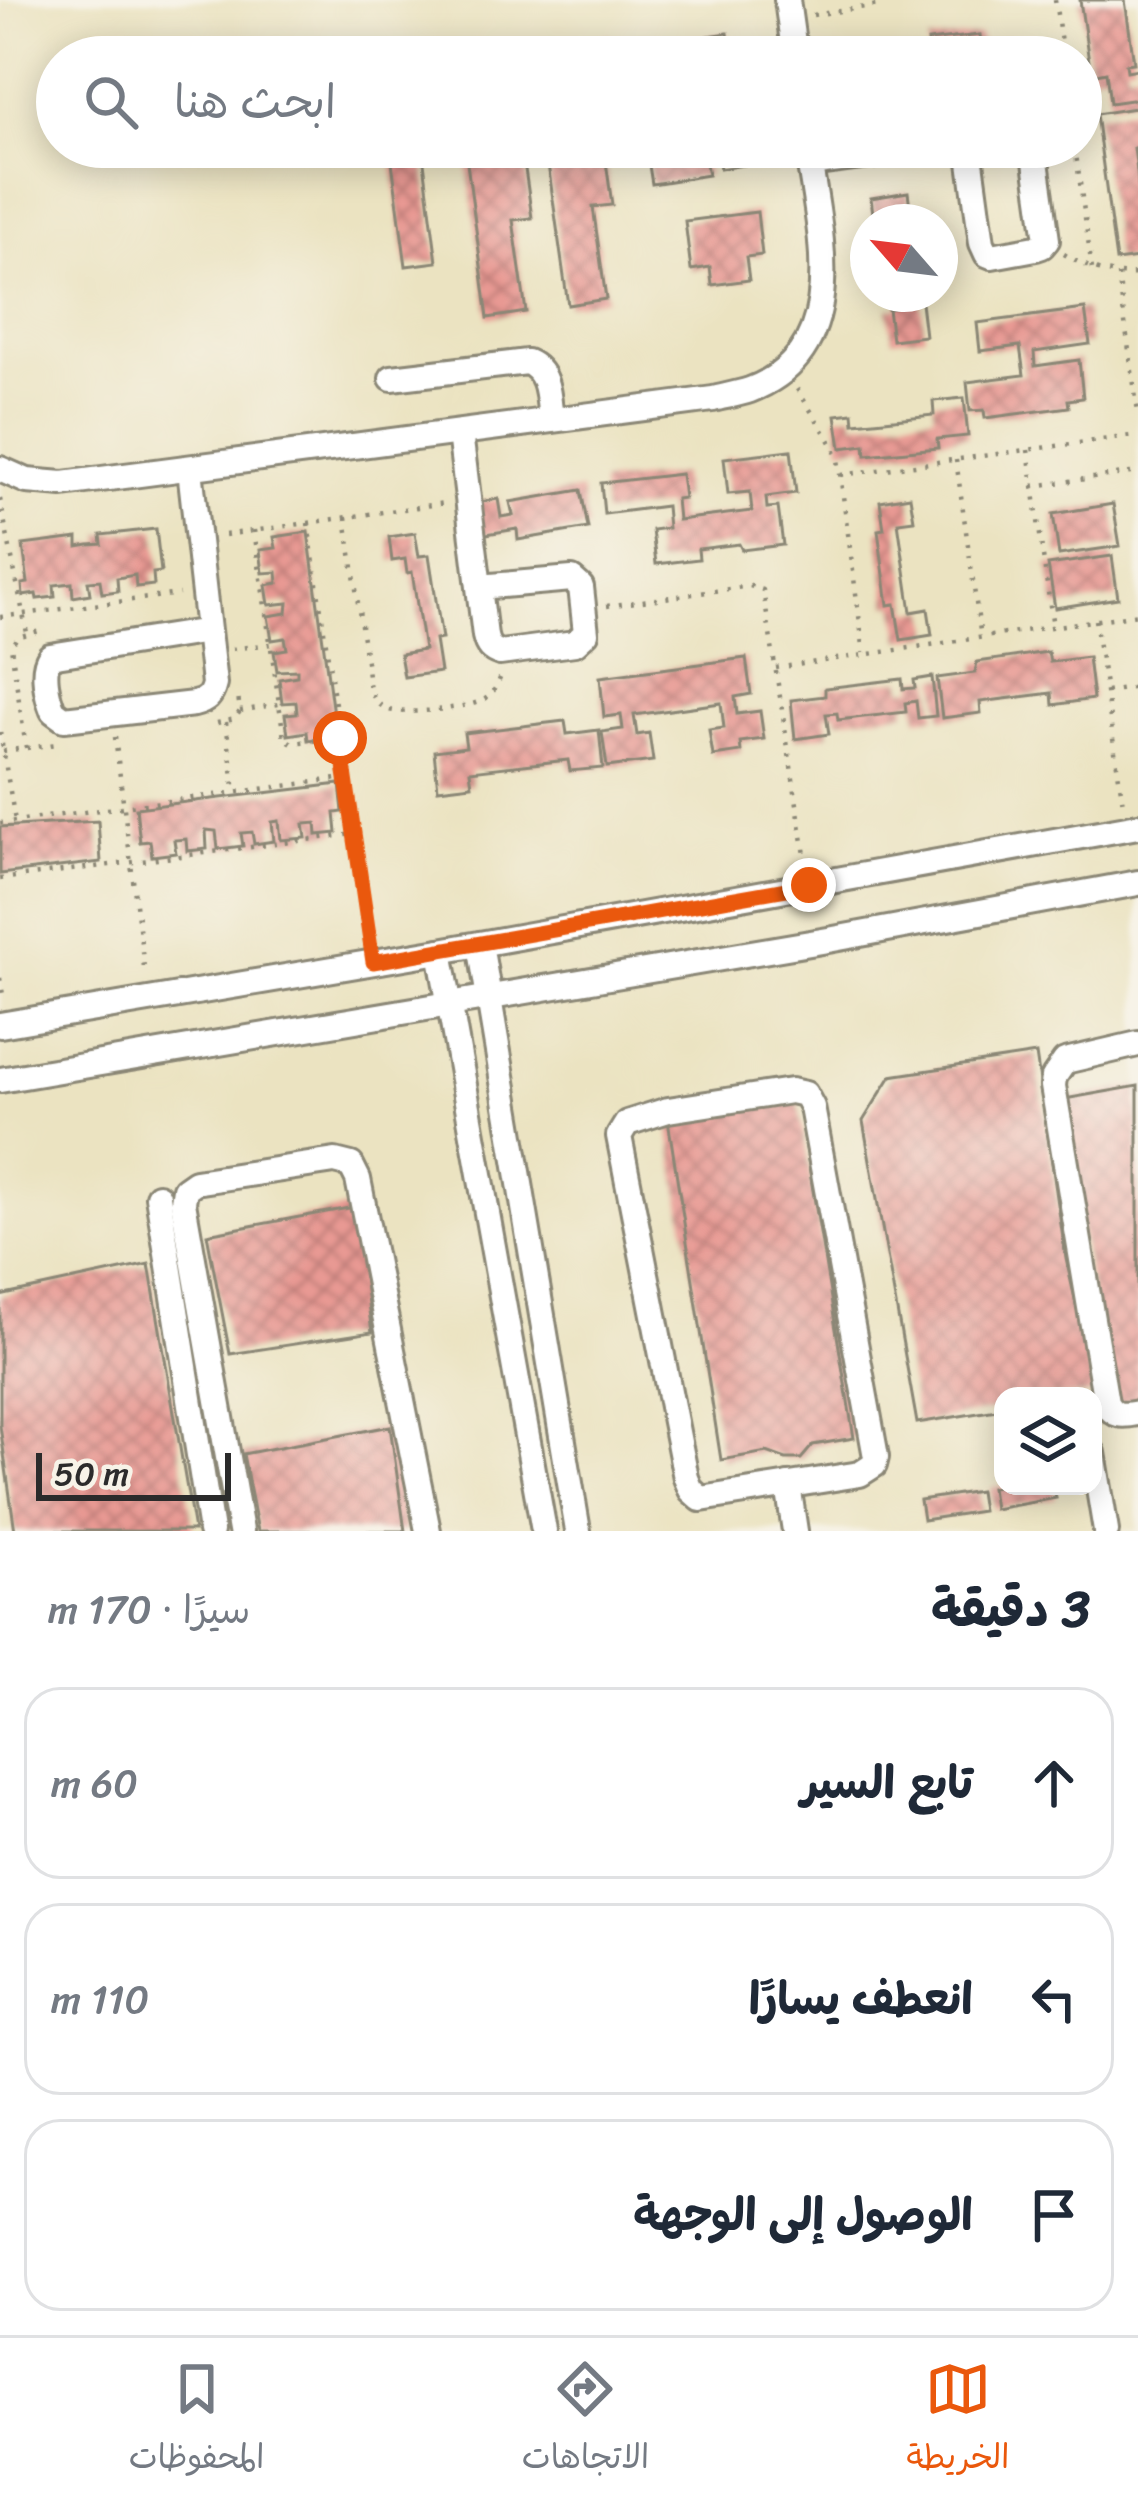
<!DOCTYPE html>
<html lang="ar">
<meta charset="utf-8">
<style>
body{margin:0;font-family:Sriracha,"Playpen Sans Arabic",sans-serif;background:#f6f6f7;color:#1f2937;direction:rtl}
.controls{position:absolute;right:36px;bottom:36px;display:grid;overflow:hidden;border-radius:24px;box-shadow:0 6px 30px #0003}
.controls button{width:108px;height:108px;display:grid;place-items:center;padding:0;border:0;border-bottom:3px solid #e0e1e3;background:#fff;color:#1f2937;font:60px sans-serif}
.compass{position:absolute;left:850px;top:204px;width:108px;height:108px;border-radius:50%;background:#fff;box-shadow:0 6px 30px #0003;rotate:298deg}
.scale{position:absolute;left:36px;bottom:30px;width:195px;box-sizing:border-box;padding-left:12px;border:6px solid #2b2b2b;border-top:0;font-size:33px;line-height:42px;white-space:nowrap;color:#2b2b2b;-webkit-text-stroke:9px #f7f3e8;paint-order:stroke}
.stop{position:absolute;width:36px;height:36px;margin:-27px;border:9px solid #ea580c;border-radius:50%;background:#fff}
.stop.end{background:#ea580c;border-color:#fff;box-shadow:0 3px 12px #0008}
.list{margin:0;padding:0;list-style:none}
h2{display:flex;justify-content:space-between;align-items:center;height:156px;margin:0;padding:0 48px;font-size:51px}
h2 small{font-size:39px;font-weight:400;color:#747a83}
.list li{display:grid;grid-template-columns:78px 1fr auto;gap:36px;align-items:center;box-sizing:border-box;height:192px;margin:0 24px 24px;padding:0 24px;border:3px solid #e0e1e3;border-radius:36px}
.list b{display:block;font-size:45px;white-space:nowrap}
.list em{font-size:39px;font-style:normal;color:#747a83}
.icon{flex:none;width:66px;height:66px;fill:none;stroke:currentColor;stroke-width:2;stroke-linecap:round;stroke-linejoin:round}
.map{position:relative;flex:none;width:1138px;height:1531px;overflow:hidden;direction:ltr}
.search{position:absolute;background:#fff;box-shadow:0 6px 30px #0003;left:36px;right:36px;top:36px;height:132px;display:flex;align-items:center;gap:30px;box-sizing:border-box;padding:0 42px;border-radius:66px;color:#747a83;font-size:45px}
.sheet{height:804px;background:#fff}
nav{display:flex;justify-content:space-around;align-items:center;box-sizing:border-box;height:168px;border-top:3px solid #e0e1e3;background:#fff;font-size:33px;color:#747a83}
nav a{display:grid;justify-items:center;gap:6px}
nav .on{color:#ea580c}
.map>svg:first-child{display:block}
</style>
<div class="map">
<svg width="1138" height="1531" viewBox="0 0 1138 1531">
<defs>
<pattern id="building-cross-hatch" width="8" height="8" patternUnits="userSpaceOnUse" patternTransform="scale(3)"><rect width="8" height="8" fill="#e89993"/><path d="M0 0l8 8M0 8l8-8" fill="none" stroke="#bc7d78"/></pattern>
</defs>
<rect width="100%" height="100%" fill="#f7f3e8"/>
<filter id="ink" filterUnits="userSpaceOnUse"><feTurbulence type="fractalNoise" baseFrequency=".00833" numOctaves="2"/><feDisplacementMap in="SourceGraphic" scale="24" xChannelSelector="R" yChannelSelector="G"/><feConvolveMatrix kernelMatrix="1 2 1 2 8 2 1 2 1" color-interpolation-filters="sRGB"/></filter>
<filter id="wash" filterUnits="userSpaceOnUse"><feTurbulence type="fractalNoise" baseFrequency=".004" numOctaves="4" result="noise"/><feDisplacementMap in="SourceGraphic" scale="48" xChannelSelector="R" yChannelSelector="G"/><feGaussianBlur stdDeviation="2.7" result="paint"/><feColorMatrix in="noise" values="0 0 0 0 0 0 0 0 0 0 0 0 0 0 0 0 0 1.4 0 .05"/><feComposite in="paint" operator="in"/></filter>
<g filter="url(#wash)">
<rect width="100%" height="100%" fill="#ebe3c1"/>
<g id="blocks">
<g fill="url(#building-cross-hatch)">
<path d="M1080,0H1125L1134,63L1126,64L1127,71L1138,69V99L1110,103L1106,72L1091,75Z"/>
<path d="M728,33L731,57H697L695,38Z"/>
<path d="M980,35L983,57H929L928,41Z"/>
<path d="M610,36L612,57H473V54Z"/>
<path d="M684,37L687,57H631L629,47Z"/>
<path d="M1135,108L1138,128V147L1134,148L1138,180V258L1116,261L1096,114Z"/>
<path d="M390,147H422L437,262L406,266Z"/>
<path d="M570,147H604L612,205L593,207L606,299L568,305L546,150Z"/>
<path d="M646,147H703L708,175L652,184Z"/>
<path d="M717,147H747L749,164L720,169Z"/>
<path d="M523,155L532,218L513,220L526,312L488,318L467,163Z"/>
<path d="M908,192L912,222H874L871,198Z"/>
<path d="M757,212L762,255L746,257L749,280L712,285L710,267L691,270L685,221Z"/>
<path d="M897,294H920L925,336L892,340L888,309L899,307Z"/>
<path d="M1085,309L1090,344L1034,352L1035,366L1079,360L1083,398L1068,400L1069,407L985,418L984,410L970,411L967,382L1024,375L1020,346L980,351L977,323Z"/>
<path d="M964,398L968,436L937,439L938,448L866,455L865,445L841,448L836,415L853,413L854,423L934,415L933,401Z"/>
<path d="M791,450L796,493L766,497L767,508L778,507L783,545L742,550L739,544L698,549L699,559L656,564L652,530L668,528L666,506L604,514L601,483L681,474L684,498L676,499L678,520L752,511L750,492L728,494L724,458Z"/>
<path d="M581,490L588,528L518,540L517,529L480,535L474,503L498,499L501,517L513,515L510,502Z"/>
<path d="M910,496L914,520L898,522L911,612L928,609L932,635L901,640L895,604L888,605L878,530L884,529L880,501Z"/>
<path d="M1113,504L1120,546L1059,555L1053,514Z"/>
<path d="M156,529L161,572L153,573L154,585L136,587L135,575L117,578L118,591L102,593L100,580L88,581L90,594L73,597L72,583L54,585L55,597L37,599L36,594L23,596L22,584L28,583L23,545L78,538V547L89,545L102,544L101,535Z"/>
<path d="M308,532L336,736L308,740L307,732L288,735L285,714L297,713L296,702L282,703L279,679L297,676V670L277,671L274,651L287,649L285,638L272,640L268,616L287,613L288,603L269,605L266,585L278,583L277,572L263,573L260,550L276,548L274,537Z"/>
<path d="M415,533L419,556L429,555L442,639L435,640L440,672L404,677L400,654L424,650L412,572L407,573L405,559L392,561L389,537Z"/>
<path d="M1112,556L1118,598L1055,608L1048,565Z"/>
<path d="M1048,652L1050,662L1088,657L1093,699L1053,705L1052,693L980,702L981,713L942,718L937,678L975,673L977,662Z"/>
<path d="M746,658L751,694L735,697L737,714L760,711L764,739L740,742L741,752L713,756L709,730L724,728L721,703L634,715L637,735L649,733L653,761L607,767L602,732L623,729L621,715L604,717L600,677Z"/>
<path d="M932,677L936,716L918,718L916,701L905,703L906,712L838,720L837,713L826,714L829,734L795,739L791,700L825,696V688L902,679L903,689L915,688L914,680Z"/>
<path d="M565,721L567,734L599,730L603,768L570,771L568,760L470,771L472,785L438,789L434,751L466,747L464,733Z"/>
<path d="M340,784L343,812L335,813L337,833L317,835L316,823L304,824L306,838L281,840L279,821L272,822L274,841L254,844L252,832L241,833L243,846L218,849L216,831L206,830L207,849L187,851L186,839L174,840L176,853L152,856L150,841L140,842L136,808Z"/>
<path d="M98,821L101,862L0,874V827Z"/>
<path d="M1036,1054L1066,1259L1096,1393L1079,1396H1003V1409L917,1423L863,1121L891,1076Z"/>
<path d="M1138,1086V1401L1110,1406L1059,1100Z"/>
<path d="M798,1100L854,1438L813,1445L801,1459H786L767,1452L721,1460L668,1120Z"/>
<path d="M354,1207L372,1332L230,1354L207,1234Z"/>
<path d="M149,1264L194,1531H15L0,1426V1296Z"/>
<path d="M390,1426L405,1531H258L243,1454Z"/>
<path d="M1002,1486H1053L1056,1498L994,1509L991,1488Z"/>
<path d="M979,1491L982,1511L923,1520L920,1500Z"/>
</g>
</g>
</g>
<g filter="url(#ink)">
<use href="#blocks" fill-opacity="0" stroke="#8b8776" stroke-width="3"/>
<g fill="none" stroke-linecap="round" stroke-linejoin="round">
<g stroke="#8b8776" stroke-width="30">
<g id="minor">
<path d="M787,0L795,57"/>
<path d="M969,147L982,243L987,254L992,256L1036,248L1042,246L1047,240L1034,147"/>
<path d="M810,164L937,147"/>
<path d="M392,378L527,362C550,372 548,398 551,420"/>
<path d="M460,433L485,636C487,646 491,650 500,653L575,643L586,633L581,587L572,579L479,587"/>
<path d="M0,469L27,481L63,484L713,399C725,396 738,394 750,390C854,350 819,230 807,147"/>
<path d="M190,469L214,684C211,697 206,701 194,704L64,719L53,711C47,696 41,669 50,656L208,631"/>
<path d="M480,944L578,1531"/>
<path d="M440,951L544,1531"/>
<path d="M0,1025L440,951L1138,826"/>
<path d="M1138,1044L1065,1061L1054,1077L1053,1086L1106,1403C1114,1417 1122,1416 1138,1413"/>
<path d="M0,1080L828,940L1138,883"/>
<path d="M791,1091L805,1094L812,1107L876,1457L874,1465L860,1474L701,1499L691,1490L686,1478L619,1136L627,1123L668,1110Z"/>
<path d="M158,1196L211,1531"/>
<path d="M1093,1453L1106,1531"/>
<path d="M788,1485L795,1531"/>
<path d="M241,1531L183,1202L185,1189L195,1182L335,1161L351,1165L358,1179L428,1531"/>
</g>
</g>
<g stroke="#8b8776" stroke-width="4.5" stroke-dasharray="3 9" stroke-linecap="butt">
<path d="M1055,0L1063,57"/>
<path d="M813,15L879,5L885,0"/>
<path d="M1075,147L1092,269"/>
<path d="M1064,254C1088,269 1110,276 1138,274"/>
<path d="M1118,275L1138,412"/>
<path d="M797,389L832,444L838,459L864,653"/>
<path d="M1028,450L1053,627"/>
<path d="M956,460L981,638"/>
<path d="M841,475L1138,435"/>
<path d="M1033,486L1138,472"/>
<path d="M0,499L27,633"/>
<path d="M346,517L370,690C374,699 379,706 389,710C404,715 472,708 485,699C494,693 497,685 501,676"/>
<path d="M308,523L370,939"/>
<path d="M254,530L284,738L292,743L340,738"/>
<path d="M225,535L445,503"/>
<path d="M607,606L750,586L763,590L806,861"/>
<path d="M0,617L179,594"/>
<path d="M1095,620L1123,804"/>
<path d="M232,649L271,644"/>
<path d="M776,668L1138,614"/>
<path d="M1106,692L1138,687"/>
<path d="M240,711L279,704"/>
<path d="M226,722L235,792"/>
<path d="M217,723L235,719L240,711L238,696"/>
<path d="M0,732L15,821"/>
<path d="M115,737L145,975"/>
<path d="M26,748L11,647L17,637L40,631"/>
<path d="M3,751L57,744"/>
<path d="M0,823L345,778"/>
<path d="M0,879L354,834"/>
<path d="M0,978L4,1000"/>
</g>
<use href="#minor" stroke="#fff" stroke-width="24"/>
</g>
</g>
<g fill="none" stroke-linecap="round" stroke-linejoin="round" filter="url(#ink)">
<path stroke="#ea580c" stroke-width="15" d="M340,738L373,962L809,885"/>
</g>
</svg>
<div class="controls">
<button><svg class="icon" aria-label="layers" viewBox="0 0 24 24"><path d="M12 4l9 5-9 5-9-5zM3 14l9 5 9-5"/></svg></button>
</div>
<svg class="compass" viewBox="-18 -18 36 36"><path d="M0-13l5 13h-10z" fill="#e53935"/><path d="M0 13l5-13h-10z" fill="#747a83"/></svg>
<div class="scale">50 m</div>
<div class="stop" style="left:340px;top:738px"></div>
<div class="stop end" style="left:809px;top:885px"></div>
<div class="search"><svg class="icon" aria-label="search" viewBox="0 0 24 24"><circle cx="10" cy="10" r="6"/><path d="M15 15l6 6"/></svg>ابحث هنا</div>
</div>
<section class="sheet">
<h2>3 دقيقة<small>سيرًا · 170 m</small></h2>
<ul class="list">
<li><svg class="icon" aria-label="ahead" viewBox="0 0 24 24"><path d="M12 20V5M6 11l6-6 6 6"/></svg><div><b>تابع السير</b></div><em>60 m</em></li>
<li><svg class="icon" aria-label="left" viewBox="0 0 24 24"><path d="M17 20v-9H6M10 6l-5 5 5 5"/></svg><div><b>انعطف يسارًا</b></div><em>110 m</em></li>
<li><svg class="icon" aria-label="arrive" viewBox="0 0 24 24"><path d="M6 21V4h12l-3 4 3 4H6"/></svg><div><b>الوصول إلى الوجهة</b></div></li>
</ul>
</section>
<nav>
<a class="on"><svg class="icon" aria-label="map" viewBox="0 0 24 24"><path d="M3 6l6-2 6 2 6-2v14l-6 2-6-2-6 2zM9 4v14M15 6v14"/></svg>الخريطة</a>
<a><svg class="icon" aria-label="directions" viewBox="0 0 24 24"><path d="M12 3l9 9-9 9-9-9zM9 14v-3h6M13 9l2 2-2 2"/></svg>الاتجاهات</a>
<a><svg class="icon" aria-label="saved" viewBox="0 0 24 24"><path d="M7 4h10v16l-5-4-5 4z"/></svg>المحفوظات</a>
</nav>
